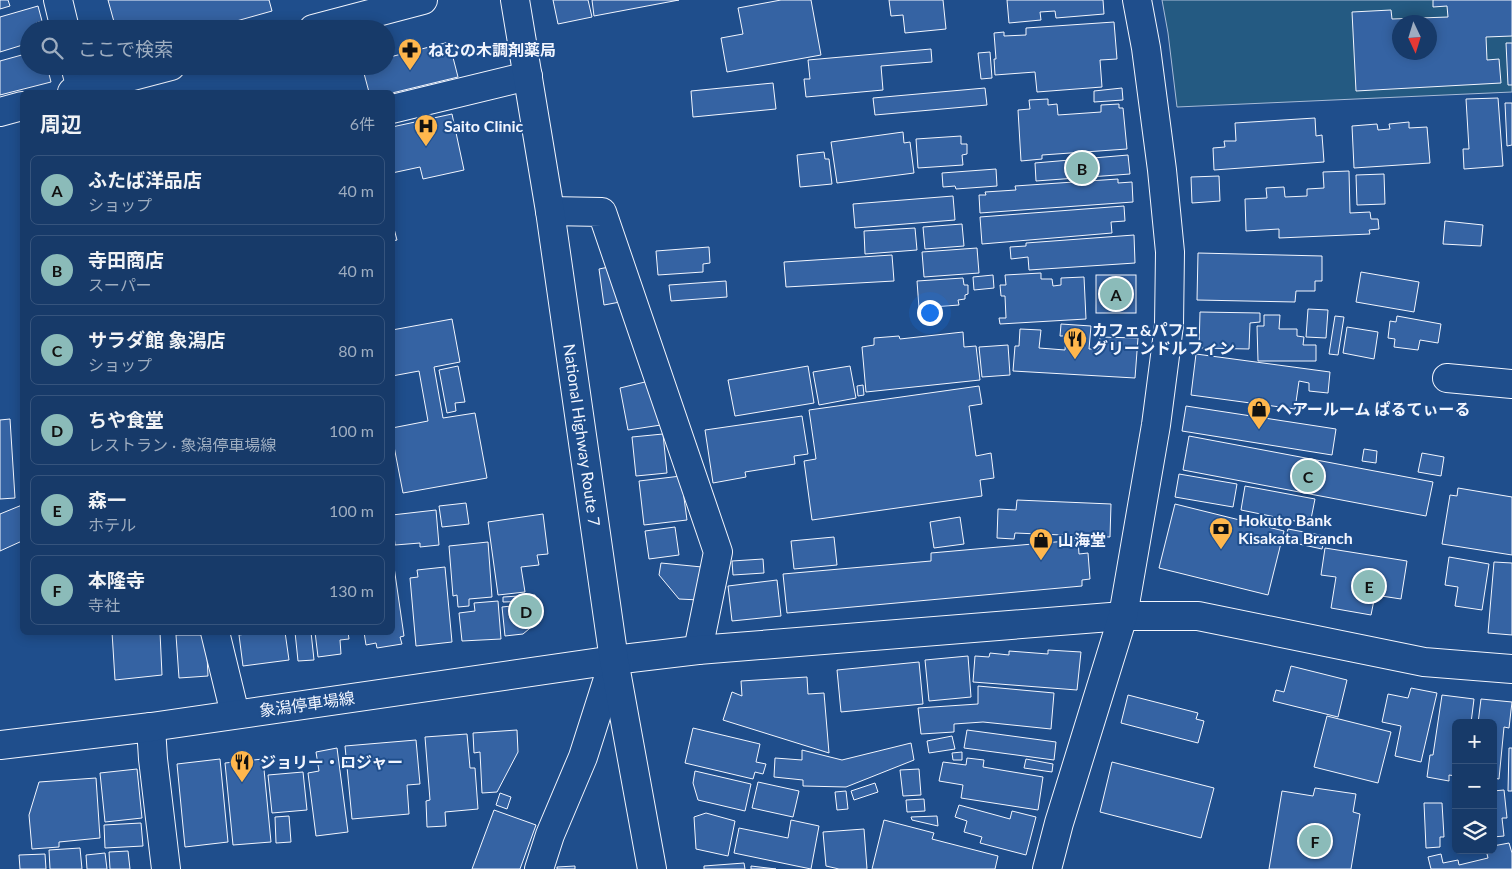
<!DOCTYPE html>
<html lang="ja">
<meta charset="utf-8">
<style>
body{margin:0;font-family:Lato,"Noto Sans JP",sans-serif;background:#244571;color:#f1f3f6}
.controls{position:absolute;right:15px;bottom:15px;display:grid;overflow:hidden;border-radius:8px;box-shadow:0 2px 12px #0003}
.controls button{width:45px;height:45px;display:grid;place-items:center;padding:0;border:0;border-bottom:1px solid #36547d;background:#173a69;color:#f1f3f6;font:25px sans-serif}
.compass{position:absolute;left:1392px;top:15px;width:45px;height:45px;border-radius:50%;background:#173a69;box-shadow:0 2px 12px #0003;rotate:176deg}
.you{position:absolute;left:929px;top:312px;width:18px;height:18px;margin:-12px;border:4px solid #fff;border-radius:50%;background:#1a73e8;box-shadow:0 0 0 8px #1a73e833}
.badge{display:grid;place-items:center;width:32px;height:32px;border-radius:50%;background:#8bbbb9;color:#111;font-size:16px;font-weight:700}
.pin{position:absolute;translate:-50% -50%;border:2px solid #fff;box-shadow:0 1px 5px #0006}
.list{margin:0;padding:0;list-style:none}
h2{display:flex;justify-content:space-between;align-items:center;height:65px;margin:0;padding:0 20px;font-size:21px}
h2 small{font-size:16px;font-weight:400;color:#9eadc0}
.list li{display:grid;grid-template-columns:32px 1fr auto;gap:15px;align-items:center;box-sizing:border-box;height:70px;margin:0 10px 10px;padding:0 10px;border:1px solid #36547d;border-radius:8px}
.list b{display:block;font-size:19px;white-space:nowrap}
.list p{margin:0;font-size:16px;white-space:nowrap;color:#9eadc0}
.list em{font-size:16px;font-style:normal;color:#9eadc0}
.icon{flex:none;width:28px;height:28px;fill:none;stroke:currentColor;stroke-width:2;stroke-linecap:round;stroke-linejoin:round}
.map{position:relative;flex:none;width:1512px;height:869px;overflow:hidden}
.search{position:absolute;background:#173a69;box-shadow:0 2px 12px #0003;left:20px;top:20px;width:375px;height:55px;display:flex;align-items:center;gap:12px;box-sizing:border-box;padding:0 18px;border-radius:28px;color:#9eadc0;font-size:19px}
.panel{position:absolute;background:#173a69;box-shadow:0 2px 12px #0003;left:20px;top:90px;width:375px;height:545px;border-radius:8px}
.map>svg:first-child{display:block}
</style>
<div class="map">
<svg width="1512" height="869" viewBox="0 0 1512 869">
<rect width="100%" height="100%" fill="#1f4e8c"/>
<path fill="#245a82" stroke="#a8bbd7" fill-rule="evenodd" d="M1162,0H1512V92L1177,107L1168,33ZM1400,22H1430V52H1400Z"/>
<g fill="#3563a3" stroke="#f2f6ff" fill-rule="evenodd">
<path d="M0,0H8L10,6L0,9Z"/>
<path d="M108,0H269L272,11L208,29H116Z"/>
<path d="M553,0H588L592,17L558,24Z"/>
<path d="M592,0H679L594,16Z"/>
<path d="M781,0H811L821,55L727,72L721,38L743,34L738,8Z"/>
<path d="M889,0H943L946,29L905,33L903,15L891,16Z"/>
<path d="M1007,0H1103L1104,14L1056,18L1055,11L1040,12L1041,20L1009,23Z"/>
<path d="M1433,0H1512V36L1486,37L1487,60L1499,59L1501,83L1356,91L1352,12L1391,10L1392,19L1448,17L1447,6L1433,7ZM1400,22H1430V52H1400Z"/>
<path d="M38,6L42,21L36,23L37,29H29V43L0,52V17Z"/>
<path d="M1114,22L1117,59L1100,60L1102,87L1037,92L1035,72L995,75L994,59H996L994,33L1004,32V36L1026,35V28Z"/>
<path d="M449,42L458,77L392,93L369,92L362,66H386V58Z"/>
<path d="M1506,43H1512V85H1508Z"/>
<path d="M931,49L932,62L881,66L883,90L806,97L804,79H810L808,60Z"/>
<path d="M990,52L992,78L981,79L978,53Z"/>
<path d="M29,53V66H47L51,82L0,95V61Z"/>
<path d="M773,83L776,109L693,117L691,91Z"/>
<path d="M985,88L987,105L875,115L873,98Z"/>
<path d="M1122,88L1123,100L1094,102V91Z"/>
<path d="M1498,98L1503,166L1464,169L1463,149H1469L1466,99Z"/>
<path d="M1048,99V105L1057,104L1058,115L1101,112V105L1119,104V108H1123L1127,149L1042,155V159L1021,161L1018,110L1030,109L1029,100Z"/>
<path d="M1505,103H1512V145L1507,146Z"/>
<path d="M452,114L464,170L423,179L420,167L392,173V127Z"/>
<path d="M1315,118L1316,136L1322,135L1324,162L1214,170L1213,148L1225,147L1224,141H1236L1235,123Z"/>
<path d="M1409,122V128L1427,127L1430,163L1354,168L1352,126L1377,124L1378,130L1390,129L1389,124Z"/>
<path d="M903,132L904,143L910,142L914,173L837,183L831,142Z"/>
<path d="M961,136V144H967V154L962,155L963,165L918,168L916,139Z"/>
<path d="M824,152L825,159H829L832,184L800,187L797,155Z"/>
<path d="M1128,155L1130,174L1036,181L1035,163Z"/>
<path d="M996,169L997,186L956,189L955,186L943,187L942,173Z"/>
<path d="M1349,171L1350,213L1370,212L1371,219H1378L1379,229L1369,230L1370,234L1279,238V229L1246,231L1245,199L1267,198L1266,188L1284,187L1285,197L1307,196V189L1324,188L1323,172Z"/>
<path d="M1384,174L1385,204L1357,205L1356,175Z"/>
<path d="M1219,176L1220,201L1192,203L1191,177Z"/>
<path d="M1118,179V183L1132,182L1133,202L980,213L979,195H986L985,192L1016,190L1015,186Z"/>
<path d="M953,196L955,220L855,228L853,204Z"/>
<path d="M1124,206L1125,221L1111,222L1112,233L982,244L980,217Z"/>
<path d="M392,221L397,240L392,241Z"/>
<path d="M1445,221L1483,225L1481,246L1443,244Z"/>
<path d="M962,224L964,246L925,249L923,227Z"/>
<path d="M915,228L917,250L865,254L864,231Z"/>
<path d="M1134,235L1135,263L1029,270L1028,257L1011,259L1010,247L1026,246V243Z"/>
<path d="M709,247L710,263L703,264V272L658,275L656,251Z"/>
<path d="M977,248L979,273L924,277L922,252Z"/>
<path d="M1198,253L1322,256V281H1315V291H1296L1295,302L1197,300Z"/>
<path d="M892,255L894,281L786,287L784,262Z"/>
<path d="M609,267L620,302L604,305L599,269Z"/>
<path d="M1361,272L1419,282L1414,312L1356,302Z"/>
<path d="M1041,273V279H1052L1053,286L1061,285V278L1084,277L1086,319L1000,324L999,318H1006L1005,296H1001L1000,285H1006L1005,275Z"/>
<path d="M993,275L994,288L974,290L973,277Z"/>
<rect x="1096" y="275" width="40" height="38"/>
<path d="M963,278L964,285H968V294L965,295V299L958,300L959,305L919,308L917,281Z"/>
<path d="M726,281L727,297L671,301L669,285Z"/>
<path d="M1308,309L1328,310L1326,338L1306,337Z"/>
<path d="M1200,312L1260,313V322L1250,323L1249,349L1199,348Z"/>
<path d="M1264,315H1280L1279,329H1297V336L1304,337L1303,345H1316V361H1258L1257,326H1264Z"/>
<path d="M1335,316L1344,317L1338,355L1329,354Z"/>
<path d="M1397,316L1441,324L1438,343L1420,340L1418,350L1394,347L1395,339L1388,338L1390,321L1396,322Z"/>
<path d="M452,319L460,362L434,367L443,418L475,413L487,478L403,493L392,436V428L428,421L419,371L392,376V330Z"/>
<path d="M1061,324L1091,326L1089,349H1099L1100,337L1138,338L1135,378L1013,371L1015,346H1019L1020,329L1041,330L1039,348L1065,350L1066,336H1060Z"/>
<path d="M1347,327L1378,332L1374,359L1343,353Z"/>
<path d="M963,332L964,347L976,346L980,380L866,392L862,347L874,345V338L899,336L900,339Z"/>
<path d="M1008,345L1010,375L982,377L979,347Z"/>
<path d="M1196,354L1330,372L1328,393L1309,391V383L1299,381L1295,409L1191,395Z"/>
<path d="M458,366L465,402L455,403L456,411L447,413L439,370Z"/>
<path d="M808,366L814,403L735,416L728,380Z"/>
<path d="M850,366L856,398L819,405L813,372Z"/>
<path d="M645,382L659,415L661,425L628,430L620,388Z"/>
<path d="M863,385L864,395L858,396L857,386Z"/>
<path d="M979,386L982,404L969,406L976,456L991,453L994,478L980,480L982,496L812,520L804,461L816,459L809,410Z"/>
<path d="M1186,406L1336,429L1332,455L1182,431Z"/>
<path d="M802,416L808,454L794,456L795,464L745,472L746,477L713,483L705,430Z"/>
<path d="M10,419L15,498L0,499V420Z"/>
<path d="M663,434L667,473L636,476L632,437Z"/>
<path d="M1189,436L1433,482L1426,516L1183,470Z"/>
<path d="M1364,449L1377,451L1376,463L1362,461Z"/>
<path d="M1422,453L1444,457L1441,476L1418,472Z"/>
<path d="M1179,474L1237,484L1233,507L1175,497Z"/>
<path d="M681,476L687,520L644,525L639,481Z"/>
<path d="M1245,486L1315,499L1310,524L1241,510Z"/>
<path d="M1458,488L1512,497V555L1442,544L1450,495L1457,496Z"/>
<path d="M1017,500L1111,504L1110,537L1015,533L1014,539L997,538L998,509L1016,510Z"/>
<path d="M466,503L469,524L442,527L439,506Z"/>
<path d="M1175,504L1284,531L1268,595L1159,568Z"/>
<path d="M22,505V541L0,551V514Z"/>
<path d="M436,510L439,545L420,547V543L395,545L392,515Z"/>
<path d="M543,514L548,554L537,555L539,565L521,567L525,592L498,595L488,522Z"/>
<path d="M960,517L964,544L934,548L930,522Z"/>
<path d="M675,527L679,555L649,559L645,531Z"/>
<path d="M1288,529L1325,536L1322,549L1285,541Z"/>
<path d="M834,537L837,565L794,569L791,541Z"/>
<path d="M1078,540L1079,554L1088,553L1090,579L1082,580V586L787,613L783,574L931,561V553Z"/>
<path d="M488,542L492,597L469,599V606L458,607L457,595L453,596L449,546Z"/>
<path d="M1325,548L1407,561L1401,599L1375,595L1371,615L1331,608L1336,577L1321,575Z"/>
<path d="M392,553L404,636L400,637L402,644L377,648L376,643L366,645L364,632H392Z"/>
<path d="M1449,557L1489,564L1482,610L1455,606L1458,587L1445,585Z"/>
<path d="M763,559L764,573L733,575L732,561Z"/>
<path d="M1494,562L1512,563V635L1488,633Z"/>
<path d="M661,563L702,567L699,600L679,599L659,575Z"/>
<path d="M445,567L452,642L416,646L410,578L418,577L417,570Z"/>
<path d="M777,580L781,616L732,621L728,586Z"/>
<path d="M535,595V601L503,602V597Z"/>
<path d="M498,601L501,639L462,641L459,613L475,611L474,603Z"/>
<path d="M540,603L541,619L523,634L505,636L502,607Z"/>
<path d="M112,632H160L162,675L115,680Z"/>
<path d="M260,632H285L289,660L243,666L239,635Z"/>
<path d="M295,632H311L314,660L298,661Z"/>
<path d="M315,632H348L349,639L340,640L341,654L318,657Z"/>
<path d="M176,635H206L208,676L179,678Z"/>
<path d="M1048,650L1081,652L1077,690L973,682L975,656L989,657L990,653L1009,655V651L1048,654Z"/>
<path d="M968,656L971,697L929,701L925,660Z"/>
<path d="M919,662L923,704L841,712L837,670Z"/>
<path d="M1291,666L1347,680L1338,717L1273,701L1276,690L1284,692Z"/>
<path d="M807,677L808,694L824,693L829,753L723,720L732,692L742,696L741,681Z"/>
<path d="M978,686L1054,693L1051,729L983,722L954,724V732L921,734L918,708L978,704Z"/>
<path d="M1411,688L1437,693L1421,762L1395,756L1401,726L1382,722L1388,694L1408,698Z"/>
<path d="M1128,695L1198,713L1196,719L1204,721L1198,743L1121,723Z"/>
<path d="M1442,695L1474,699L1471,723H1456V776L1449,775V781L1427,777L1430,755H1433Z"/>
<path d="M1481,699L1512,702L1509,728L1504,727L1499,779L1493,778V723H1478Z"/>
<path d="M1327,716L1391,732L1378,783L1314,767Z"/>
<path d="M693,728L760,744L756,762L766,764L763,774L755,772L753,779L685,763Z"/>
<path d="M517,730L518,752L497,792L482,793L480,752L474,753L473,733Z"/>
<path d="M967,730L1056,742L1054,760L964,748Z"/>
<path d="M467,734L470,768H475L478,809L445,812L446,826L427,827L426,801L430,800L425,737Z"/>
<path d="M952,736L955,749L929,753L927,741Z"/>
<path d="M416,740L420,784L407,785L409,814L352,819L345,746Z"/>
<path d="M911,743L914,760L846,787L803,786V780L774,777L775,758L802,760V750L842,760Z"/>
<path d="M337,748L348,832L316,836L308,773L319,771L316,752Z"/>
<path d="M1509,748H1512V791H1508Z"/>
<path d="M962,752V760H953L952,753Z"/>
<path d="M967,758L984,760L983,767L1043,777L1038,810L961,798L963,785L939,781L943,762L966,765Z"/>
<path d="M220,759L228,842L185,847L177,764Z"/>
<path d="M263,759L271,842L233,845L225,763Z"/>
<path d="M1026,759L1053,764L1052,772L1024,768Z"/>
<path d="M1112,762L1214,788L1201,838L1100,812Z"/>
<path d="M137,769L142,818L105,822L100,773Z"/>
<path d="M919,769L921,795L903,796L900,770Z"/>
<path d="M695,771L751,784L745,811L698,800L693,783Z"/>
<path d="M303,772L307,810L272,813L268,775Z"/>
<path d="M96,778L100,838L59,842V847L32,849L29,815L39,782Z"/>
<path d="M758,782L799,791L793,817L752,808Z"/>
<path d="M875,783L878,792L854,800L851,791Z"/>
<path d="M1315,788L1356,794L1353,812L1360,814L1351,869H1269L1282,791L1313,796Z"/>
<path d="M1504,790L1507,818H1502L1504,836L1493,837V791Z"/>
<path d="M846,791L848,809L837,810L835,792Z"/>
<path d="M500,793L511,797L507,809L496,805Z"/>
<path d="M924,799L925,811L907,812L906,800Z"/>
<path d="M1424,803H1442L1444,837H1440V847L1426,848Z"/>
<path d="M959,805L1010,819L1012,811L1036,817L1026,855L980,843L982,837L964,832L967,821L955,817Z"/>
<path d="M494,810L536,825L520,869H472Z"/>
<path d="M706,813L735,821L728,856L696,849L694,817Z"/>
<path d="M289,816L291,842L276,843L275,817Z"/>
<path d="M937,816L938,826L912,820L911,817Z"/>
<path d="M791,820L819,826L811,869L734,853L739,828L788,838Z"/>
<path d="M884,820L934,833L932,839L998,856L995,869H872Z"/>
<path d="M141,823L143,846L105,848L104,825Z"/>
<path d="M864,829L867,869H839L826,866L823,832Z"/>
<path d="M1509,843L1512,853V869H1431L1428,857L1441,854L1443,863L1458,860L1459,865L1488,858L1486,850H1493V846Z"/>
<path d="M80,848L82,869H50L49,850Z"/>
<path d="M128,851L130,869H110L109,852Z"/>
<path d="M105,853L107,869H87L86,855Z"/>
<path d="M45,854L46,869H20L19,855Z"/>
<path d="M744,863L745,869H704V866Z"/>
<path d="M575,866V869H557V867Z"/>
<path d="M751,866L776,869H751Z"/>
</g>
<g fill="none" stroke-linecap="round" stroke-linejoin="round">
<g stroke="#f2f6ff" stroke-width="30">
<g id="minor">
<path d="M58,0L65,29"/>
<path d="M313,29L423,0"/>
<path d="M75,66L82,92"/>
<path d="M72,92L171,66"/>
<path d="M392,109L528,76"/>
<path d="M0,112L22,106"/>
<path d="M550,211L602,212L718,552L698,650"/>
<path d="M1447,378L1512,384"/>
<path d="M215,632L235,714"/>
<path d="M151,727L153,759L166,869"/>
<path d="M539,869L550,835L583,757L614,660L698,650L1123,616H1198L1424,662L1512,669"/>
<path d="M1047,869L1059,823L1123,616L1156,425L1169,325L1170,252L1162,170L1146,48L1137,0"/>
</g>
</g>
<g stroke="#f2f6ff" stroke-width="30">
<path id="major" d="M0,745L151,727L614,660"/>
</g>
<g stroke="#f2f6ff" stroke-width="30">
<path id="highway" d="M515,0L550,211L614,660L652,869"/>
</g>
<use href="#minor" stroke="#1f4e8c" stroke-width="28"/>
<use href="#major" stroke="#1f4e8c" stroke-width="28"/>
<use href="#highway" stroke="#1f4e8c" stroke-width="28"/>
</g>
<defs>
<g id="pharmacy-pin" transform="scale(1.25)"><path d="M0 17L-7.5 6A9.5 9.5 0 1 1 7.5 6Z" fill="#ffb74d" stroke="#1f4e8c"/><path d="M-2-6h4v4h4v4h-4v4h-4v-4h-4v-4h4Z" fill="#111"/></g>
<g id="hospital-pin" transform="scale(1.25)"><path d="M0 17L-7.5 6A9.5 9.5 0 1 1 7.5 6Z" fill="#ffb74d" stroke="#1f4e8c"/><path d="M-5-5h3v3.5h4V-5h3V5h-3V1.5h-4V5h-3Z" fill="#111"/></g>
<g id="restaurant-pin" transform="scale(1.25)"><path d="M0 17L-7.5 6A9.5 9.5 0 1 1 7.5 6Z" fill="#ffb74d" stroke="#1f4e8c"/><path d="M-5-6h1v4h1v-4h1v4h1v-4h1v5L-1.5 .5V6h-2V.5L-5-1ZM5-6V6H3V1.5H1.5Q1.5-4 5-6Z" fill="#111"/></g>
<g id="shop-pin" transform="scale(1.25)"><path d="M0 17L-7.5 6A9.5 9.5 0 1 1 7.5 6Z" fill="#ffb74d" stroke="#1f4e8c"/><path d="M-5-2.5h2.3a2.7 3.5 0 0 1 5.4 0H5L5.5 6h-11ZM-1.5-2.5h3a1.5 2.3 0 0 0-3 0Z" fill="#111"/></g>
<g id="bank-pin" transform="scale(1.25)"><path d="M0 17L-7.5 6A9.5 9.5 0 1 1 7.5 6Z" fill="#ffb74d" stroke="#1f4e8c"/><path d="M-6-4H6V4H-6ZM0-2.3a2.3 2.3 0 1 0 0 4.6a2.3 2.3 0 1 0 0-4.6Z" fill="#111"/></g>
</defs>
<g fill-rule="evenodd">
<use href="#pharmacy-pin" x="410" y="50"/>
<use href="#hospital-pin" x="426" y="126"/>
<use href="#restaurant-pin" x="1075" y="339"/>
<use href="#shop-pin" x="1259" y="409"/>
<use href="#bank-pin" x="1221" y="529"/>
<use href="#shop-pin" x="1041" y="540"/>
<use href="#restaurant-pin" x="242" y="762"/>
</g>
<g text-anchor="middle" stroke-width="4" stroke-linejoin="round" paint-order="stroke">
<g font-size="16" font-weight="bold" fill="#f2f6ff" stroke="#1f4e8c" text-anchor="start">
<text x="428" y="56">ねむの木調剤薬局</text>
<text x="444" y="132">Saito Clinic</text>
<text x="1092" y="336">カフェ&amp;パフェ<tspan x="1092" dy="18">グリーンドルフィン</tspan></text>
<text x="1276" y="415">ヘアールーム ぱるてぃーる</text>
<text x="1238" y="526">Hokuto Bank<tspan x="1238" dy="18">Kisakata Branch</tspan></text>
<text x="1058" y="546">山海堂</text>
<text x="260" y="768">ジョリー・ロジャー</text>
</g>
<g font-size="16" fill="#f2f6ff" stroke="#1f4e8c">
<text transform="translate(582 435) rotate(82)" y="6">National Highway Route 7</text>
<text transform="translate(307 704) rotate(-8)" y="6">象潟停車場線</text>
</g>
</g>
</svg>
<div class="controls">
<button>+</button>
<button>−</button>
<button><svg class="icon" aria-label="layers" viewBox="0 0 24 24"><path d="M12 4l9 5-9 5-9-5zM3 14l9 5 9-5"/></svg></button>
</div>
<svg class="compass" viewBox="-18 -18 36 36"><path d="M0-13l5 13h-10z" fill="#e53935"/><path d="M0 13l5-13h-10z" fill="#9eadc0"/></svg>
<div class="you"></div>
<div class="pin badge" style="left:1116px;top:294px">A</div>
<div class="pin badge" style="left:1082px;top:168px">B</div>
<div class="pin badge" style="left:1308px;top:476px">C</div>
<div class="pin badge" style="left:526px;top:611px">D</div>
<div class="pin badge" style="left:1369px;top:586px">E</div>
<div class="pin badge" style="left:1315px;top:841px">F</div>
<div class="search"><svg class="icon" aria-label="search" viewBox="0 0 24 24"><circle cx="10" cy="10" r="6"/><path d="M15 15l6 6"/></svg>ここで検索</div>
<section class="panel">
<h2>周辺<small>6件</small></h2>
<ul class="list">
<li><span class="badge">A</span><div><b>ふたば洋品店</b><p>ショップ</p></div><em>40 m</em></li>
<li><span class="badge">B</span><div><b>寺田商店</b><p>スーパー</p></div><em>40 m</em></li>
<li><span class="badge">C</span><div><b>サラダ館 象潟店</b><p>ショップ</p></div><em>80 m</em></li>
<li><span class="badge">D</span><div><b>ちや食堂</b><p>レストラン · 象潟停車場線</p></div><em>100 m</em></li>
<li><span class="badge">E</span><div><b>森一</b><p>ホテル</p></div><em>100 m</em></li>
<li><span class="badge">F</span><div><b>本隆寺</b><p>寺社</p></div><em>130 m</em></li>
</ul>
</section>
</div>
